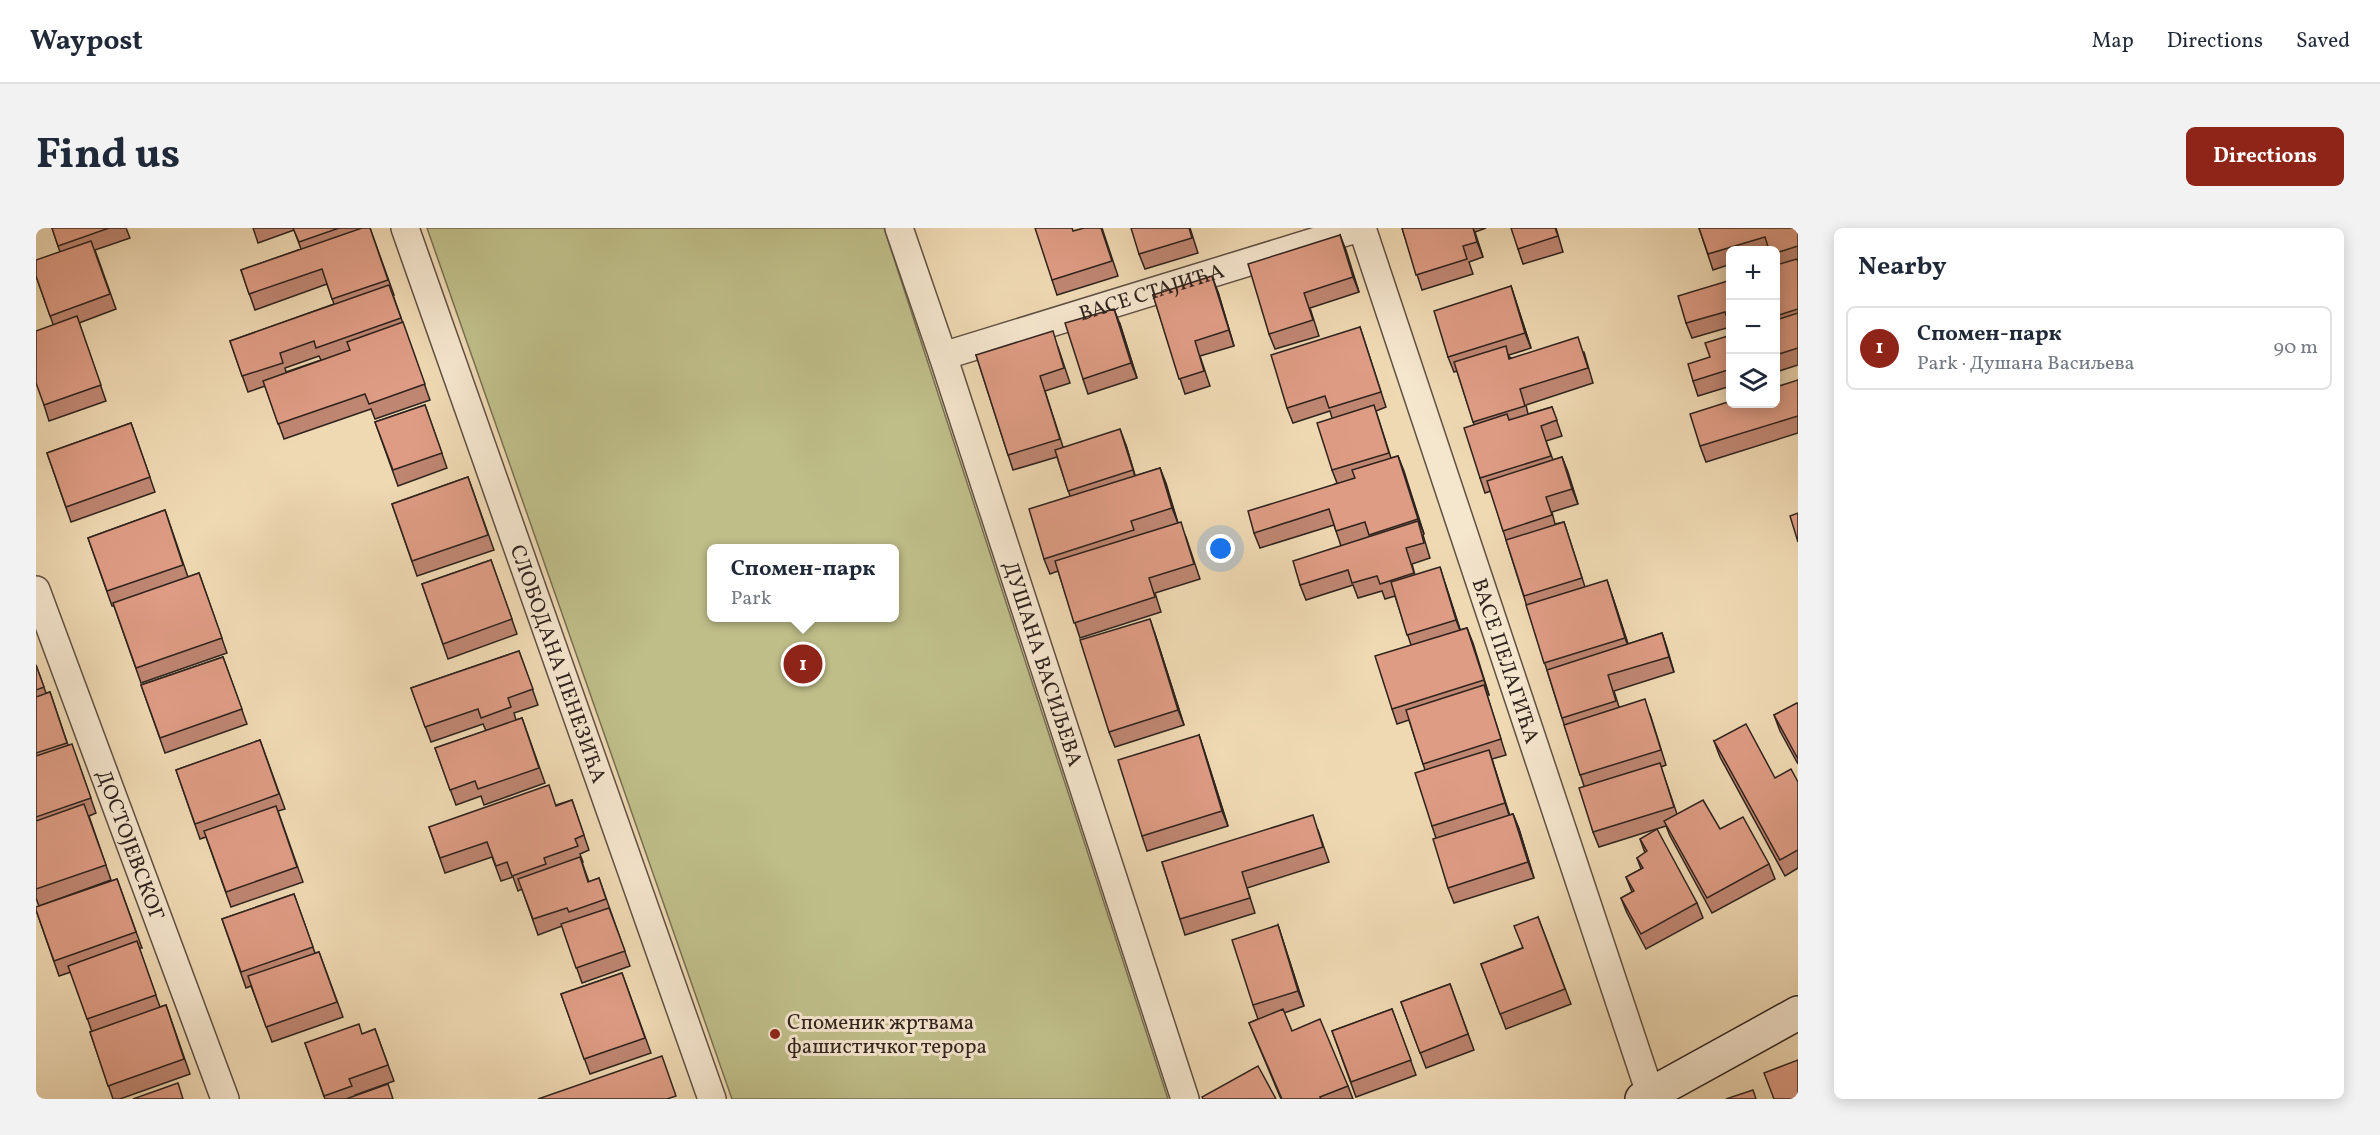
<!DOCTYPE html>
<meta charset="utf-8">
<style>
body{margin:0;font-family:Vollkorn,serif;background:#f2f2f3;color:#1f2937}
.controls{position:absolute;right:18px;top:18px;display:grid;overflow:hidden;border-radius:9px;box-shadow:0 3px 15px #0003}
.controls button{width:54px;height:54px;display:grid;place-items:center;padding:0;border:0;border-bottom:2px solid #e0e1e3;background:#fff;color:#1f2937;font:30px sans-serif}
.you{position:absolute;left:1185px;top:321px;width:21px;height:21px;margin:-15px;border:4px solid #fff;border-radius:50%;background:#1a73e8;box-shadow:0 0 0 9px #1a73e833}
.badge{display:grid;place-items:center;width:39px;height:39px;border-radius:50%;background:#8f2418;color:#fff;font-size:20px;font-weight:700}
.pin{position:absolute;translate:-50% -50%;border:3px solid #fff;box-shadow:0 2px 6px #0006}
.popup{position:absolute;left:671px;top:316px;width:192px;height:78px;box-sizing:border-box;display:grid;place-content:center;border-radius:9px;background:#fff;filter:drop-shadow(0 2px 4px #0005);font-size:20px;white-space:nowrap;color:#747a83}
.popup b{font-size:22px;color:#1f2937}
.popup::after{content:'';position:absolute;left:50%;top:100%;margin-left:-12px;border:12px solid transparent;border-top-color:#fff}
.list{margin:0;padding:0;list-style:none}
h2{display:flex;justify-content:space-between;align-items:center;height:78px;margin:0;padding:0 24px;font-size:26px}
h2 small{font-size:20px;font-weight:400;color:#747a83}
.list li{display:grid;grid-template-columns:39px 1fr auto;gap:18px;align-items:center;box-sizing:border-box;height:84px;margin:0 12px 12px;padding:0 12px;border:2px solid #e0e1e3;border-radius:9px}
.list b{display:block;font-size:22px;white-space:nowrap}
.list p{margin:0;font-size:20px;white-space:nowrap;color:#747a83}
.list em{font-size:20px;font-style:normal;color:#747a83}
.icon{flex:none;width:33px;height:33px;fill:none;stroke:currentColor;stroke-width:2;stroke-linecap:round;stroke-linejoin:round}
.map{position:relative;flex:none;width:1762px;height:871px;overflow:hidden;border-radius:9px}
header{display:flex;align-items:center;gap:36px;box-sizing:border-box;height:84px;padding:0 30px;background:#fff;border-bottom:2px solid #e0e1e3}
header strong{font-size:28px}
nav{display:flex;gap:33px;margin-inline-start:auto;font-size:21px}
.intro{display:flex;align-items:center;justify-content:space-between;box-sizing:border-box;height:144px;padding:0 36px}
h1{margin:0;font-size:42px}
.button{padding:15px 27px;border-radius:9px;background:#8f2418;color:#fff;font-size:21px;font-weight:700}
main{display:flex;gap:36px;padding:0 36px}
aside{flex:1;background:#fff;border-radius:9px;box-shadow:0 3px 15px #0003}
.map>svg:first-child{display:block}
</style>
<header>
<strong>Waypost</strong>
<nav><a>Map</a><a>Directions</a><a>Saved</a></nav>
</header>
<div class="intro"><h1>Find us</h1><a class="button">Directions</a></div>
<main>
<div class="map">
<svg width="1762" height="871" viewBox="0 0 1762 871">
<rect width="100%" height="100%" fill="#efd9b3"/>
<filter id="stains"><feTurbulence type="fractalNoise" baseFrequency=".00333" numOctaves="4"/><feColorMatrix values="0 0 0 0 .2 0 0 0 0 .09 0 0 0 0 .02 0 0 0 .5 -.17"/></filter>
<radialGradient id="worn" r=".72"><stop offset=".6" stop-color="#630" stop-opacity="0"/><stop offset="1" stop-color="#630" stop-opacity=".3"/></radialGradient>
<path fill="#bfbe89" stroke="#777054" stroke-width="1.5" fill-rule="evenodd" d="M391,0H848L1132,871H696ZM676,320H858V390H676Z"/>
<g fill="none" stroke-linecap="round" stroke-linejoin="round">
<g stroke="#5f5043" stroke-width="30">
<g id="street">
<path id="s1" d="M369,0L676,871"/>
<path id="s2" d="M863,0L907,128L1149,871"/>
<path id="s3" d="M1326,0L1616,871"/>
<path id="s4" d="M907,128L1323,0"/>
<path id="s5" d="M0,362L189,871"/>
</g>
</g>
<g stroke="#2f231e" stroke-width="36">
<path id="secondary" d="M1606,871L1762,785"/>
</g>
<use href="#street" stroke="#f5e6ce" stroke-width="27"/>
<use href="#secondary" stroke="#f5e6ce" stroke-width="33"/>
</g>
<g fill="#bf8672" stroke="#2f231e" stroke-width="1.5" fill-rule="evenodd">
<path d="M16,0H90L94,10L59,22L80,81L43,95L70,173L13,193L8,177L17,96L0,48L24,24Z"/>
<path d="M217,0H334L358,67H357L394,172L339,191L335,181L248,211L229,158L212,164L194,113L298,76L291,56L219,82L205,42L265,21L258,2L222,15ZM283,128L285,132L250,144L249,140Z"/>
<path d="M1066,0L1082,48L1021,67L1016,52L1038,3Z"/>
<path d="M1154,0L1162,25L1109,41L1103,26Z"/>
<path d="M1366,0H1450L1439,4L1447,29L1433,34L1437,46L1386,62Z"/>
<path d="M1520,0L1527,24L1487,36L1482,21Z"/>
<path d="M1663,0H1762V137L1740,144V22H1695V36L1677,42Z"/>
<path d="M1304,7L1323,64L1274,80L1283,108L1239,121L1233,106Z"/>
<path d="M1695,52L1694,99L1656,110L1650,95Z"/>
<path d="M1475,58L1495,120L1473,127L1474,130L1548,124L1557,155L1490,177L1492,186L1516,179L1526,208L1510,213L1517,232L1526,229L1542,276L1516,284L1519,296L1528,294L1549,359L1576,367L1592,416L1626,405L1638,444L1578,463L1583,479L1614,486L1630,537L1625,539L1641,586L1684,601L1733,636L1739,651L1676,685L1634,608L1630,598L1563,619L1557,604L1548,558L1526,490L1470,312L1455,263L1449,265L1444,250L1438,196L1421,143L1418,144L1412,129Z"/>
<path d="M1182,64L1198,118L1164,128L1174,158L1149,166L1117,67Z"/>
<path d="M1084,96L1101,150L1052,166L1047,151Z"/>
<path d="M1324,99L1350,179L1340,183L1355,230L1362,228L1388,306L1387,307L1394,330L1376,336L1379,347L1409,355L1424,402L1431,400L1453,467H1451L1470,527L1456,531L1473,587L1477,586L1483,601L1498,650L1418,675L1412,660L1400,610L1396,598L1389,542L1373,492L1361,496L1356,481L1375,417L1359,368L1349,371L1346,363L1322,370L1317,357L1270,372L1264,357L1305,318L1298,297L1224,320L1218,305L1301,255L1296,242V190L1294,183L1257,195L1251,180Z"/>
<path d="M1695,107V158L1662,168L1657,153L1674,129Z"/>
<path d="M1022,119L1034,155L1009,163L1027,219L1090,217L1099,248L1124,240L1142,295L1150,309L1164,351L1119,365L1125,384L1044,410L1022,343L1014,346L1008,331L1034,268L1021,229L977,242L940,127Z"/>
<path d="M1762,152V205L1670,234L1664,218Z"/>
<path d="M389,177L411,240L362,258L339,194Z"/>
<path d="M95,195L119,264L35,294L11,225Z"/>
<path d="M432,249L458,322L381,348L356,276Z"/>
<path d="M129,282L152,349L163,345L191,425L105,455L78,378H76L52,310Z"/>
<path d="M455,332L481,406L412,431L386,356Z"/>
<path d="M1119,406L1148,497L1079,519L1073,504Z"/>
<path d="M483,423L502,477L478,485L480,492L486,490L509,555L448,577L445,568L420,577L399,520L450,503L447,496L395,514L375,460Z"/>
<path d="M187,429L211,496L129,525L105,457Z"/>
<path d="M0,437L10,465L14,464L32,517L41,531L60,585L53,588L75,652L3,678L0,670Z"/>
<path d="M1762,476V536L1744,503L1738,487Z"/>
<path d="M1163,507L1192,598L1111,623L1106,608Z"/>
<path d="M224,512L249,581L242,583L267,654L195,679L170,609L164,611L140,542Z"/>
<path d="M1678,513L1739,550L1762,554V640L1749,648L1684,529Z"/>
<path d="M536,572L553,622L544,626L547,634H546L553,654L563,650L594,738L546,755L526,698L502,707L486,661L482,663L477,649L465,653L456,629L409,645L393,599L520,577Z"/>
<path d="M1282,602L1293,634L1211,660L1219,685L1149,707L1126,634Z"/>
<path d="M1604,611L1661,675L1667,690L1610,721L1591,685L1585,670L1596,664L1590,649L1605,641L1601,630L1609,625Z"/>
<path d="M81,651L106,720H103L124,779L130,777L154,846L84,871H77L54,804H56L35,744L23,748L0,682Z"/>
<path d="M258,666L279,725L283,724L307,789L236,814L215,758L210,760L186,691Z"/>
<path d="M1502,689L1535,776L1470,801L1445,736L1486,720Z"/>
<path d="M1242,697L1268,778L1248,785L1256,803L1312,858L1317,871H1245L1213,795L1222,791L1217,777Z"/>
<path d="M586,745L615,825L554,846L525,766Z"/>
<path d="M1414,756L1438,822L1390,840L1365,774Z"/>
<path d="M1356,781L1380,847L1320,869L1296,803Z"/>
<path d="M339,801L358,853L319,867V868L357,871H289L269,815L326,806Z"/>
</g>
<g fill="#9b6d5c" stroke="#2f231e" stroke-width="1.5">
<path d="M1437,0L1447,29L1441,14Z"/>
<path d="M1304,7L1310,22L1323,64L1317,49Z"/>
<path d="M1176,48L1182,64L1198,118L1193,102Z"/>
<path d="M1475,58L1480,74L1495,120L1489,105Z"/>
<path d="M1078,81L1084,96L1101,150L1095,135Z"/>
<path d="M1084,201L1090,217L1102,257L1097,242Z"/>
<path d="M1362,228L1368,243L1388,306L1382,291Z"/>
<path d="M1526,229L1532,244L1542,276L1536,261Z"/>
<path d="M1124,240L1130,255L1142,295L1136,280Z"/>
<path d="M1404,339L1409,355L1426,407L1420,392Z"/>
<path d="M1571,352L1576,367L1595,425L1589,410Z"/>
<path d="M1114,391L1119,406L1148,497L1142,482Z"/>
<path d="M1431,400L1437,415L1453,467L1448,452Z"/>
<path d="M1626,405L1631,420L1638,444L1633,429Z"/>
<path d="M1163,507L1168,522L1192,598L1186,583Z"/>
<path d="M1453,522L1458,538L1475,591L1469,575Z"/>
<path d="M1477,586L1483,601L1498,650L1492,634Z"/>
<path d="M1242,697L1247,713L1268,778L1262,763Z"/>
</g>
<g fill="#de9c84" stroke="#2f231e" stroke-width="1.5">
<path d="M16,0H73L22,18Z"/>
<path d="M257,0H303L263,14Z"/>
<path d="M326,0H334L352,52L296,71L286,41L213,66L205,42Z"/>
<path d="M999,0H1036L1037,3L1048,0H1065L1076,33L1016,52Z"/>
<path d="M1095,0H1153L1156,10L1103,26Z"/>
<path d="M1366,0H1437L1441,14L1427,18L1431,31L1380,47Z"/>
<path d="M1475,0H1519L1522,8L1482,21Z"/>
<path d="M1663,0H1761L1762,4V18L1740,25V22H1733L1729,9L1672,26Z"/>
<path d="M1304,7L1317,49L1268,65L1277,92L1233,106L1212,36Z"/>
<path d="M55,13L74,66L14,88L0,48V32Z"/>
<path d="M1761,31L1762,34V81L1740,88V37Z"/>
<path d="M1176,48L1193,102L1159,113L1168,143L1143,151L1117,67Z"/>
<path d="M1695,52V100L1689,84L1650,95L1642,68Z"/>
<path d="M353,57L365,90L280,120L278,113L244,125L247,135L206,148L194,113Z"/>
<path d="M1475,58L1489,105L1412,129L1398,83Z"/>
<path d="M1078,81L1095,135L1047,151L1029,95Z"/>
<path d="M1762,85V120L1740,127V92Z"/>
<path d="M41,88L65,157L8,177L0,155V103Z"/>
<path d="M367,94L389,156L333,176L329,166L242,196L227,153L314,122L311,114Z"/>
<path d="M1324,99L1345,164L1293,180L1289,168L1251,180L1235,127Z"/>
<path d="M1017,103L1028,140L1004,148L1024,211L972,227L940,127Z"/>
<path d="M1695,107V141L1657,153L1652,136L1674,129L1669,115Z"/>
<path d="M1542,109L1552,140L1484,161L1489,178L1437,194L1418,134L1470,118L1473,131Z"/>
<path d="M1762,152V188L1664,218L1654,186L1695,173V176H1740V159Z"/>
<path d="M389,177L406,225L357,242L339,194Z"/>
<path d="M1338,177L1353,225L1296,242L1281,195Z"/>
<path d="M1516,179L1521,192L1505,198L1515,228L1444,250L1428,200L1471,186L1473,192Z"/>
<path d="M95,195L114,249L30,279L11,225Z"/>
<path d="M1084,201L1097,242L1032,263L1019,222Z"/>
<path d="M1362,228L1382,291L1333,307L1329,294L1300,303L1293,281L1218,305L1212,283L1319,250L1316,242Z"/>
<path d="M1526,229L1536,261L1510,269L1516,287L1467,303L1451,253Z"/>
<path d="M1124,240L1136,280L1095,293L1098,302L1008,331L993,281Z"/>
<path d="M432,249L452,307L376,333L356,276Z"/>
<path d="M129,282L147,337L71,363L52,310Z"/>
<path d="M1762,285V314L1754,288Z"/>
<path d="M1382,293L1388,315L1370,320L1378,345L1344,356L1341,348L1316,355L1312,342L1264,357L1257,333Z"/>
<path d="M1145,294L1158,336L1113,350L1119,369L1038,395L1019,333Z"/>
<path d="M1528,294L1546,350L1488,368L1470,312Z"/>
<path d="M455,332L476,391L407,416L386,356Z"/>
<path d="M1404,339L1420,392L1371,407L1355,354Z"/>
<path d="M163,345L186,410L100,440L77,375Z"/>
<path d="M1571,352L1589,410L1508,435L1490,377Z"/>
<path d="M1114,391L1142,482L1073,504L1044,412Z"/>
<path d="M1431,400L1448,452L1356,481L1339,428Z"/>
<path d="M1626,405L1633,429L1572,447L1580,473L1526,490L1511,442Z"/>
<path d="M483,423L497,461L472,470L475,479L445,490L442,481L389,499L375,460Z"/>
<path d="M187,429L206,481L124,510L105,457Z"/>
<path d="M0,437L8,459L0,462Z"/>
<path d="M1448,457L1465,511L1387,536L1370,482Z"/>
<path d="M14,464L31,515L0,525V469Z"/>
<path d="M1609,471L1625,522L1544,547L1528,497Z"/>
<path d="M1761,475L1762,476V531L1738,487Z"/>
<path d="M486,490L503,540L442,561L439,553L414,562L399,520Z"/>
<path d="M1710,496L1739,550L1755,541L1762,554V622L1744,632L1678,513Z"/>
<path d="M1163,507L1186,583L1106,608L1082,532Z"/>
<path d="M224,512L243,566L159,596L140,542Z"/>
<path d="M36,516L55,570L0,589V528Z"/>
<path d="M1453,522L1469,575L1396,598L1379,545Z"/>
<path d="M1624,535L1638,579L1557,604L1543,560Z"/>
<path d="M513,557L520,578L536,572L548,607L539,611L542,618L508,630L510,636L476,648L471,634L460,638L451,614L404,630L393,599Z"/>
<path d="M1667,572L1684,601L1707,589L1733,636L1671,670L1628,593Z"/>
<path d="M48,576L70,637L0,661V593Z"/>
<path d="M240,578L261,639L190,664L168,603Z"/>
<path d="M1477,586L1492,634L1412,660L1397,611Z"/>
<path d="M1277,587L1287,619L1206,644L1214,670L1144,691L1126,634Z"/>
<path d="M1621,601L1661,675L1605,706L1585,670L1598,663L1590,649L1607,640L1601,630L1611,623L1604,611Z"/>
<path d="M544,629L552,654L563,650L570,671L533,684L531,680L497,691L482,651Z"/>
<path d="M81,651L100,704L18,733L0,682V679Z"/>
<path d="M258,666L277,719L205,744L186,691Z"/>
<path d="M573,680L589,723L540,740L525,696Z"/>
<path d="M1502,689L1529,761L1464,786L1445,736L1487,720L1478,698Z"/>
<path d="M1242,697L1262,763L1217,777L1196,712Z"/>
<path d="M101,713L120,767L51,791L32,738Z"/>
<path d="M283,724L301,774L230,799L212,748Z"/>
<path d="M586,745L609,810L548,831L525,766Z"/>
<path d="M1414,756L1432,806L1384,825L1365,774Z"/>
<path d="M130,777L148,831L72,858L54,804Z"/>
<path d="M1247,781L1256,803L1284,791L1312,858L1284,869L1285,871H1246L1213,795Z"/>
<path d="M1356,781L1375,832L1315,854L1296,803Z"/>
<path d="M323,796L326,806L339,801L352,837L313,851L316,858L288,868L269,815Z"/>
<path d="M626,828L640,868L631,871H502Z"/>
<path d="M1762,832V871H1738L1728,845Z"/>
<path d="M1222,838L1240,871H1167L1166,869Z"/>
<path d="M142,855L147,871H97Z"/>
<path d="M352,856L357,871H310Z"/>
<path d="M1717,862L1720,871H1690Z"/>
</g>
<circle fill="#8f2418" stroke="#f5e6ce" stroke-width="2" cx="739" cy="806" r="6"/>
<g text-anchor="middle" stroke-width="6" stroke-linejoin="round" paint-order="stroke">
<g font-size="21" fill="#2f231e" stroke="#f5e6ce">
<text dy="7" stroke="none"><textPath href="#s4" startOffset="218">ВАСЕ СТАЈИЋА</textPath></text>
<text dy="7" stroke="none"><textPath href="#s3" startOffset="456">ВАСЕ ПЕЛАГИЋА</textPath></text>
<text dy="7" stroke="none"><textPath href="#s2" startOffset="459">ДУШАНА ВАСИЉЕВА</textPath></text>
<text dy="7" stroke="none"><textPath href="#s1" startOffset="462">СЛОБОДАНА ПЕНЕЗИЋА</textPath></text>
<text dy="7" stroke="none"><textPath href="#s5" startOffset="272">ДОСТОЈЕВСКОГ</textPath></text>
</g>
<g font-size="21" fill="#2f231e" stroke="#f5e6ce" text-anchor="start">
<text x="751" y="801">Споменик жртвама<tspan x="751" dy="24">фашистичког терора</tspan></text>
</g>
</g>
<rect width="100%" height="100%" filter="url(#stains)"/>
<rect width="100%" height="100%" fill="url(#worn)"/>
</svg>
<div class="controls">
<button>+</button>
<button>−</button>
<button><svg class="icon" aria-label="layers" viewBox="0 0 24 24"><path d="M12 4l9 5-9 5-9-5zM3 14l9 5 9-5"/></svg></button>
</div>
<div class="you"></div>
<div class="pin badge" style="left:767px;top:436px">1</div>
<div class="popup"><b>Спомен-парк</b>Park</div>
</div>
<aside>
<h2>Nearby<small></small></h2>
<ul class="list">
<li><span class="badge">1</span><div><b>Спомен-парк</b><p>Park · Душана Васиљева</p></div><em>90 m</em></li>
</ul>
</aside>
</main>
